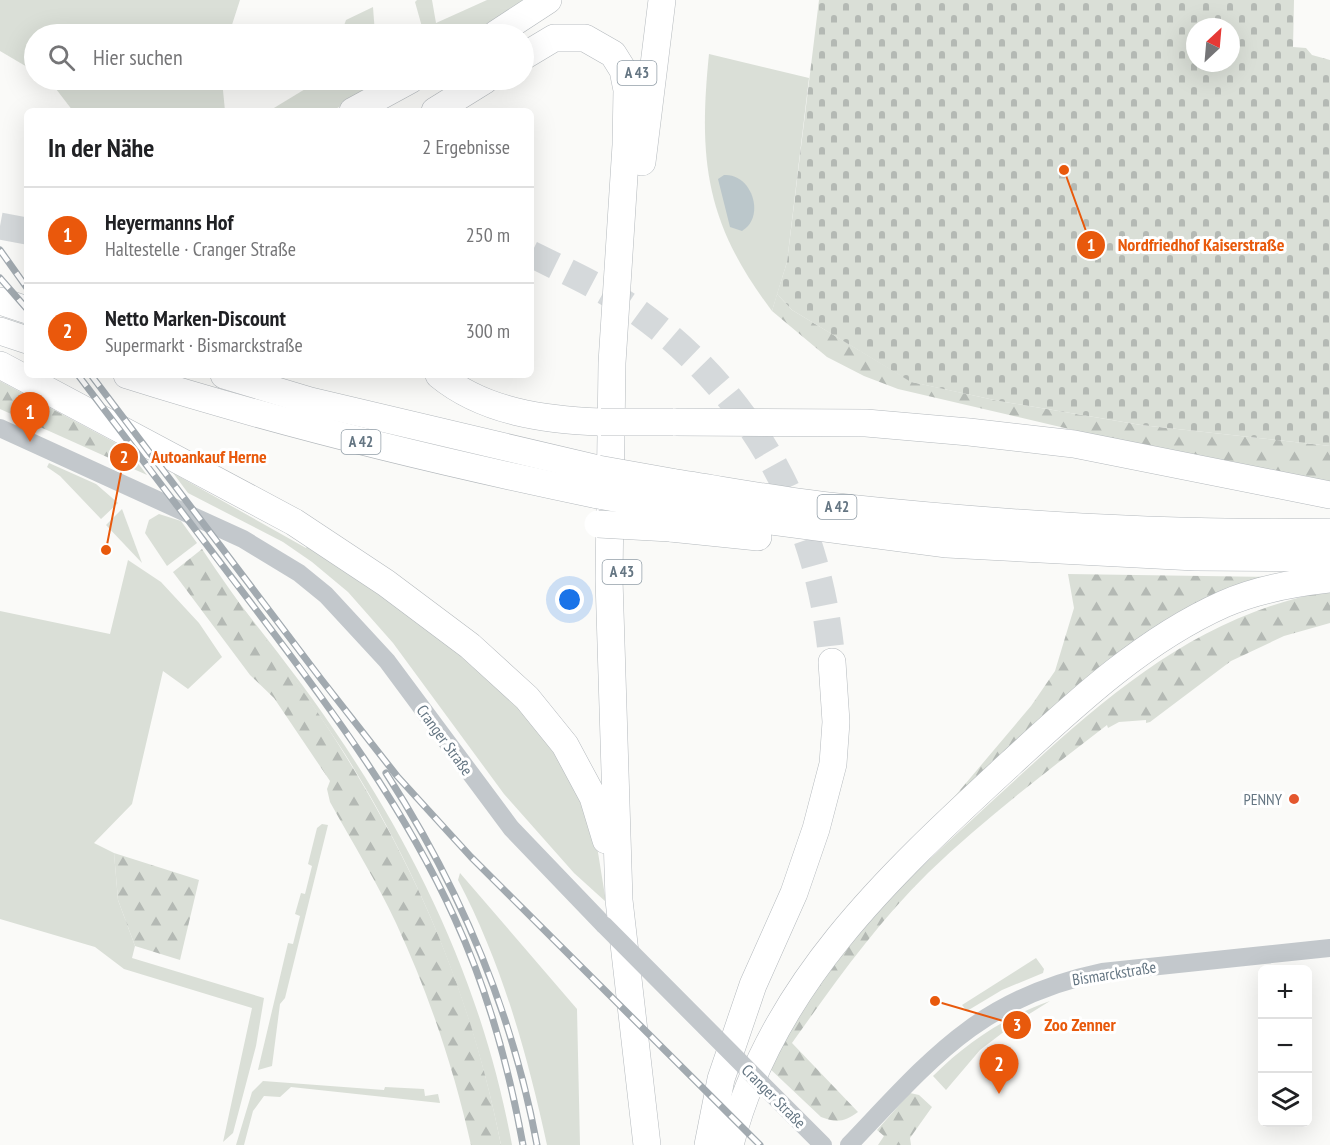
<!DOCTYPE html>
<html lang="de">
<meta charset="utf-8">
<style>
body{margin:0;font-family:"PT Sans Narrow",sans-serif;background:#f2f2f2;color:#202124}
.controls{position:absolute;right:18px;bottom:18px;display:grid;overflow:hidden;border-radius:9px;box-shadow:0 6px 24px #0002}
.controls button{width:54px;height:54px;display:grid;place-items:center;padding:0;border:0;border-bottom:2px solid #e0e0e0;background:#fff;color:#202124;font:30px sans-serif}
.compass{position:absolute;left:1186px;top:18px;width:54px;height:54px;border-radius:50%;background:#fff;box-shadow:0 6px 24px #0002;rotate:26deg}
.you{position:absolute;left:570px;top:600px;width:21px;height:21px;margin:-15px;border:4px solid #fff;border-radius:50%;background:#1a73e8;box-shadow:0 0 0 9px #1a73e833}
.badge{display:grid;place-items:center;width:39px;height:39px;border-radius:50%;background:#ea580c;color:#fff;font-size:20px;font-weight:700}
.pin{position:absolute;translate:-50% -50px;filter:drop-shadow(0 2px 3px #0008)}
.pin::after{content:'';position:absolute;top:32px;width:21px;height:18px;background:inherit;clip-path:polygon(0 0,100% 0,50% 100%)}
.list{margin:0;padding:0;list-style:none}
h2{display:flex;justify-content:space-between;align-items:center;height:78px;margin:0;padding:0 24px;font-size:26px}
h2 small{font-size:20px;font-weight:400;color:#757577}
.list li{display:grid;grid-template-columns:39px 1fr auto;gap:18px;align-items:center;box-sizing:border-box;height:96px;padding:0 24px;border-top:2px solid #e0e0e0}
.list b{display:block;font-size:22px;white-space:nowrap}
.list p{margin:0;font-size:20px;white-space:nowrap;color:#757577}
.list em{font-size:20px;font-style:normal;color:#757577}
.icon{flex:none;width:33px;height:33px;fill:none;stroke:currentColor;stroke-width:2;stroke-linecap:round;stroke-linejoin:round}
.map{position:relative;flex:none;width:1330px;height:1145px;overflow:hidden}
.search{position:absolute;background:#fff;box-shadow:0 6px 24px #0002;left:24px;top:24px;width:510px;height:66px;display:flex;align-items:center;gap:15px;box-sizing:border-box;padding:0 21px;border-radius:33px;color:#757577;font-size:22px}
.panel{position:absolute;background:#fff;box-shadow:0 6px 24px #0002;left:24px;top:108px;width:510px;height:270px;border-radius:9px}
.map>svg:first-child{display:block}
</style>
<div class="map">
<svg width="1330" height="1145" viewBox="0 0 1330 1145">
<defs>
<pattern id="forest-firs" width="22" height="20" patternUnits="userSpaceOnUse" patternTransform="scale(1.5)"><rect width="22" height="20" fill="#dadfd7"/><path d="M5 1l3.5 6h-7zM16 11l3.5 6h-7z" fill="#b4b9b4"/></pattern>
<pattern id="cemetery-stones" width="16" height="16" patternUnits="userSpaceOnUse" patternTransform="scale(1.5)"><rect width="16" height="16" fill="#dadfd7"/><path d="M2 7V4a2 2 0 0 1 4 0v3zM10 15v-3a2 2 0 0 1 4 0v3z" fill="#b4b9b4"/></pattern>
</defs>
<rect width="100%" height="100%" fill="#fafaf8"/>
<g fill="#dadfd7">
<path d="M0,0H240L229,34H34V71L0,51Z"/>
<path d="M417,0H432L436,23L487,0H529L469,34H424L415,2Z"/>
<path d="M373,7L375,34H341L346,20Z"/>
<path d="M709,54L809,78L787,262L772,311C706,224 698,161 709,54Z"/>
<path d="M45,80H222L225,111H73L56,89Z"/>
<path d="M320,80H378L379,84L332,111H269Z"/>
<path d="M49,463L96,484L118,503L101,519L60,476L47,467Z"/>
<path d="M173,473L306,548L308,544L397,601L525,709L572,778L596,840L606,902L574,873L504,794L393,643L348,592L312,562L283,542L188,493Z"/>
<path d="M122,509L142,563L106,525Z"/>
<path d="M159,514L181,521L197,543L167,566L145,533L149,520Z"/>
<path d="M128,560L161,582L199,623L222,657L188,689L163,671L132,804L94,843L114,853L118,900L135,946L132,958L264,998L256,1046L233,1133L223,1142L252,1008L124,969L95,947L0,919V611L110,634Z"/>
<path d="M226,586C267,639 309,691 345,746C427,870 485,999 512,1145H501C473,1004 421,876 345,754C308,696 266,641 226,586Z"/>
<path d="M322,824L328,825L285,998L280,1004L272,1066L258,1070L288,943L293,944L300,916L295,914L301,893L305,894L312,866L308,864L317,828Z"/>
<path d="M460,873L577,1009L580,1145H547C527,1053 502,964 458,880Z"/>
<path d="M1036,958L1044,969L1043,973L1002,990L967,1011L962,1005Z"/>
<path d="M1050,1001L1018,1021L980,1050L946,1090L933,1076C967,1042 1005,1017 1050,1001Z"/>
<path d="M263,1081L384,1090L385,1087L424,1089L425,1096L438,1094L440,1103L291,1087L280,1097L264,1096L253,1111L244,1145H236L252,1092Z"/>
</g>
<g fill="url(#forest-firs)">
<path d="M777,294L792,310L912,382L999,401L1141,425L1330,446V482L1086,433L898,389L864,376L827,357L772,311Z"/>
<path d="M0,381L127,449L147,475L0,409Z"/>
<path d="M202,549C248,619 302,684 345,755C422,879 473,1002 501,1145H471C454,1069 429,994 396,923C377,882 352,842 330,802L327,789L330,781L274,698L250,675L173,572Z"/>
<path d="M1068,574L1278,577L1212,602L923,834L1031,706L1055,671L1074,608Z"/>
<path d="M1330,591V623L1284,636L1231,661L1150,722L1146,723V720L1119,722L1108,728L1107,725C1046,772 984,819 928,873C876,924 834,984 792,1043L858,1112C845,1122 836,1123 821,1117L767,1066C785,1036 802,1001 824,973C871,911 932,857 989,804C1092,710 1187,616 1330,591Z"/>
<path d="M114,853L199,880L180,960L135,946L118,900Z"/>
<path d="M910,1093L919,1095L932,1107L910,1138L911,1145H878L884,1136L877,1130Z"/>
</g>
<path fill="url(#cemetery-stones)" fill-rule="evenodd" d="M819,0H1294L1293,47L1306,48L1312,55L1330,60V446L1141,425L999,401L911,382L792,310L777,294L787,262ZM1195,27H1231V63H1195Z"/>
<path fill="#bbc7cb" d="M724,175C752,173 766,217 742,231L730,227L718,179Z"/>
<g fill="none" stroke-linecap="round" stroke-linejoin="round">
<g stroke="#d5d9db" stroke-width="27" stroke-dasharray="27 14" stroke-linecap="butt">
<path d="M0,226L27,231"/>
<path d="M531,254C567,272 606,289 639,313C755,397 820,519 832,662"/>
</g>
<g stroke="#b4b9bd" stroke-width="28">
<g id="highway">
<path d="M496,34L548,0"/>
<path d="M524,56L554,38H585L613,54L623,70L627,90L626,145L612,363L609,579L619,900L647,1145"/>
<path d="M353,111L410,80"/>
<path d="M435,111L485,80"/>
<path d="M642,162L662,0"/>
<path d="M0,301L27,310"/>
<path d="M0,331L27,340"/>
<path d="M0,365L294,522L386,583L470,646L527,698L565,745L593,797L606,840"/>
<path d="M127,375C282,424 439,462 598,495"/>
<path d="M224,375L310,401L598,469"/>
<path d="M439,375C484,412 545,420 601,422"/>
<path d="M673,422L866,423L969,432L1074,444L1330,495"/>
<path d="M671,482C723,490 775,500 828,506C994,524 1163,535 1330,532"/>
<path d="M670,508L947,544L1195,557L1330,558"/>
<path d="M670,528L758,537"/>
<path d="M708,1145L721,1079L753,985L794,893L816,829L833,764L836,722L832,662"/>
<path d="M730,1145C771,983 892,873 1011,763C1075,704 1143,640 1224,604C1258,589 1294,583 1330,579"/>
</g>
</g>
<g stroke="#c3c8cc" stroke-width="18">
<path d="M0,428L243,539L299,573L326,595L387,661L511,828L604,925"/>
<path d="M762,1084L823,1145"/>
<path d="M849,1145C931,1059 979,998 1102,972L1330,948"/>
</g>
<use href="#highway" stroke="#fff" stroke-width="27"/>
<g stroke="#a2aab0" stroke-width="7">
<g id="rail">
<path d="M0,250L27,288"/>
<path d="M0,278L27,309"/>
<path d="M78,375C137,452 195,530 254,607C329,706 404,806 455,919C488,991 509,1068 523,1145"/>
<path d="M91,375L321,679L397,776L471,857L760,1145"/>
<path d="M386,773C460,888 512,1010 537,1145"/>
</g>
</g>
<use href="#rail" stroke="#fff" stroke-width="4.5" stroke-dasharray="14" stroke-linecap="butt"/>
<g stroke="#b4b9bd" stroke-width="28" stroke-linecap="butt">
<g id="highway-bridge">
<path d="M601,422H673"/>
<path d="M598,469L671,482"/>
<path d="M598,495L670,508"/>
<path d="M598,524L670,528"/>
</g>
</g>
<path stroke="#c3c8cc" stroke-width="18" d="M604,925L762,1084"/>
<use href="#highway-bridge" stroke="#fff" stroke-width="27"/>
</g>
<circle fill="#e4572e" stroke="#fff" stroke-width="2" cx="1294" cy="799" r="6"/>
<g text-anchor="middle" stroke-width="6" stroke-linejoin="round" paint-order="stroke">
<g fill="#fff" stroke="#939fa8" stroke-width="1.5">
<rect x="617.5" y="61" width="39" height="24" rx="4.5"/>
<rect x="341.5" y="430" width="39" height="24" rx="4.5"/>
<rect x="817.5" y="495" width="39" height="24" rx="4.5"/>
<rect x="602.5" y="560" width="39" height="24" rx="4.5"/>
</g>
<g font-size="15" font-weight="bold" fill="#657683">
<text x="637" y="78">A 43</text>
<text x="361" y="447">A 42</text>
<text x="837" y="512">A 42</text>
<text x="622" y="577">A 43</text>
</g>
<g font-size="16" fill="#657683" stroke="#fff">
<text transform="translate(445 740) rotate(54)" y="6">Cranger Straße</text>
<text transform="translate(1114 973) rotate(-9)" y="6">Bismarckstraße</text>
<text transform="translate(774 1096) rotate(45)" y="6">Cranger Straße</text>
</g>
<g font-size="16" fill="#657683" stroke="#fff" text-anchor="end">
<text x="1282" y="805">PENNY</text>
</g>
</g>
<path fill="none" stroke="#e8590c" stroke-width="2" d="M1064 170L1091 245M106 550L124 457M935 1001L1017 1025"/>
<g fill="#e8590c" stroke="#fff" stroke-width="2">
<circle cx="1064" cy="170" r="6"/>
<circle cx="106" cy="550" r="6"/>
<circle cx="935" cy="1001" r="6"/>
<circle cx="1091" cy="245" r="15"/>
<circle cx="124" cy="457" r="15"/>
<circle cx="1017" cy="1025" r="15"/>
</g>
<g font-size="18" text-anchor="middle" font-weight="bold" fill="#fff">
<text x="1091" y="251">1</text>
<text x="124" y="463">2</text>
<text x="1017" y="1031">3</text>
</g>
<g font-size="18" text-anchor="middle" font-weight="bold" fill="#e8590c" stroke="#fff" stroke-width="6" stroke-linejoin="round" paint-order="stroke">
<text x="1201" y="251">Nordfriedhof Kaiserstraße</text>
<text x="209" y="463">Autoankauf Herne</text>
<text x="1080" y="1031">Zoo Zenner</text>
</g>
</svg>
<div class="controls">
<button>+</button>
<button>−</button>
<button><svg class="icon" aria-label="layers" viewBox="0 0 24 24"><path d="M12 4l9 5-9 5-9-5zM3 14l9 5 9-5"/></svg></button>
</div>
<svg class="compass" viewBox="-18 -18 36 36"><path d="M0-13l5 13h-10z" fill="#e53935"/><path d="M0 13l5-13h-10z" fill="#757577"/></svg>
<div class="you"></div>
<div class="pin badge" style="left:30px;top:442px">1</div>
<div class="pin badge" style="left:999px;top:1094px">2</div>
<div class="search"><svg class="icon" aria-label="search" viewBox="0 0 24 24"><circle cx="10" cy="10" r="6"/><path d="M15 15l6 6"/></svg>Hier suchen</div>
<section class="panel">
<h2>In der Nähe<small>2 Ergebnisse</small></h2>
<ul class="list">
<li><span class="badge">1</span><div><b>Heyermanns Hof</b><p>Haltestelle · Cranger Straße</p></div><em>250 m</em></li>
<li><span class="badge">2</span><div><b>Netto Marken-Discount</b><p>Supermarkt · Bismarckstraße</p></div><em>300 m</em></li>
</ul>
</section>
</div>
